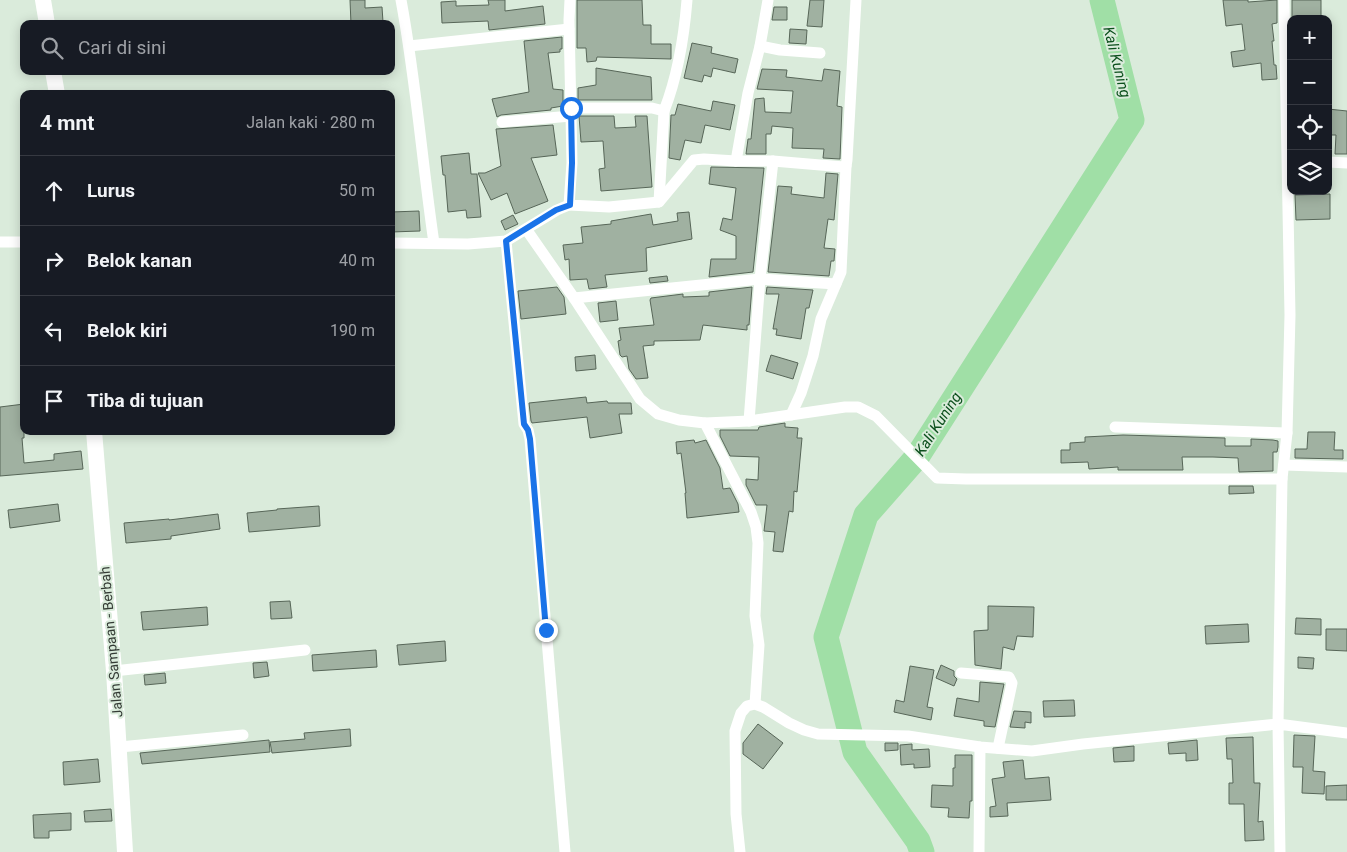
<!DOCTYPE html>
<html lang="id">
<meta charset="utf-8">
<style>
body{margin:0;font-family:Roboto,sans-serif;background:#242831;color:#f1f3f6}
.controls{position:absolute;right:15px;top:15px;display:grid;overflow:hidden;border-radius:10px;box-shadow:0 2px 12px #0003}
.controls button{width:45px;height:45px;display:grid;place-items:center;padding:0;border:0;border-bottom:1px solid #363941;background:#171b24;color:#f1f3f6;font:25px sans-serif}
.stop{position:absolute;width:15px;height:15px;margin:-11px;border:4px solid #1a73e8;border-radius:50%;background:#fff}
.stop.end{background:#1a73e8;border-color:#fff;box-shadow:0 1px 5px #0008}
.list{margin:0;padding:0;list-style:none}
h2{display:flex;justify-content:space-between;align-items:center;height:65px;margin:0;padding:0 20px;font-size:21px}
h2 small{font-size:16px;font-weight:400;color:#9ea1a6}
.list li{display:grid;grid-template-columns:32px 1fr auto;gap:15px;align-items:center;box-sizing:border-box;height:70px;padding:0 20px;border-top:1px solid #363941}
.list b{display:block;font-size:19px;white-space:nowrap}
.list em{font-size:16px;font-style:normal;color:#9ea1a6}
.icon{flex:none;width:28px;height:28px;fill:none;stroke:currentColor;stroke-width:2;stroke-linecap:round;stroke-linejoin:round}
.map{position:relative;flex:none;width:1347px;height:852px;overflow:hidden}
.search{position:absolute;background:#171b24;box-shadow:0 2px 12px #0003;left:20px;top:20px;width:375px;height:55px;display:flex;align-items:center;gap:12px;box-sizing:border-box;padding:0 18px;border-radius:10px;color:#9ea1a6;font-size:19px}
.panel{position:absolute;background:#171b24;box-shadow:0 2px 12px #0003;left:20px;top:90px;width:375px;height:345px;border-radius:10px}
.map>svg:first-child{display:block}
</style>
<div class="map">
<svg width="1347" height="852" viewBox="0 0 1347 852">
<rect width="100%" height="100%" fill="#daebdb"/>
<g fill="none" stroke-linecap="round" stroke-linejoin="round">
<path stroke="#a0dfa6" stroke-width="25" d="M922,852L918,841L855,752L826,637L866,515L917,457L1132,120L1102,0"/>
</g>
<g fill="#a0b1a1" stroke="#576658">
<path d="M350,0H365V8L382,7L383,22L351,24Z"/>
<path d="M488,0H505V11L543,6L545,24L489,30L488,21L442,23L441,2L456,1V6L489,5Z"/>
<path d="M577,0H642L643,25H651V44H671V59L597,57L596,61L587,62L586,48H577Z"/>
<path d="M810,0H824L822,27L807,26Z"/>
<path d="M1223,0H1248V2L1277,0V23L1272,24L1274,41H1272L1274,65H1276L1277,79L1262,80L1261,63L1233,67L1231,52L1245,50L1242,24L1226,26Z"/>
<rect x="1292" y="0" width="29" height="19"/>
<path d="M774,7H787V20H772Z"/>
<path d="M790,29L807,30L806,44L789,43Z"/>
<path d="M562,37V49H560V52L548,53L553,89L563,90V106L551,108V110L501,115L497,117L492,99L529,92L524,41Z"/>
<path d="M692,43L712,47L711,53L738,59L735,73L713,68L711,77L704,75L702,82L684,78Z"/>
<path d="M596,68L651,77L652,100H578V88L596,85Z"/>
<path d="M762,69L787,70L786,77L822,81L824,69L840,71L837,106L842,107L840,159L823,158L824,149L792,148L793,128L772,126L771,134H766V154H746L748,139H751L755,99L764,98L765,112L791,113L793,91L757,89Z"/>
<path d="M713,101L735,105L730,130L705,125L701,143L685,140L680,160L669,158L671,115H675L678,104L711,111Z"/>
<path d="M1328,109L1347,111V154H1335L1336,135H1328Z"/>
<path d="M579,116H614L615,128L636,127L635,116H647L652,187L601,191L599,169L605,168L603,141L581,142Z"/>
<path d="M553,125L557,155L531,158L548,201L515,214L507,193L491,200L478,173H485L501,166L496,129Z"/>
<path d="M469,153L471,174H477L481,217L467,218L466,210L448,212L445,175H443L441,156Z"/>
<path d="M711,167L764,168L753,272L709,277L711,259H736V236L720,230L723,218L732,220L736,188L709,184Z"/>
<path d="M826,173L838,174L834,220L828,219L824,248L835,249L834,261H831L829,276L768,272L778,186L792,187L791,194L824,198Z"/>
<path d="M1330,194V219L1296,220L1295,195Z"/>
<path d="M419,211L420,231L391,232V212Z"/>
<path d="M689,212L692,239L646,248L647,271L605,275L607,287L589,289L587,279L570,280L569,259L565,260L563,245L583,243L581,227L611,224V221L651,214L653,225L678,221L677,213Z"/>
<path d="M513,215L518,224L505,230L501,221Z"/>
<path d="M667,276L668,281L650,283L649,278Z"/>
<path d="M557,287L564,297L566,314L521,319L518,291Z"/>
<path d="M752,287L749,325H747V330L703,325L700,340L654,341V345L643,346L648,378L636,379L629,369L627,356L622,357L620,355L618,341L621,340L619,328L654,325L650,300L651,298L683,294V297L709,296V292Z"/>
<path d="M767,287L813,290L809,308H806L801,339L776,335L777,329H773L779,294H766Z"/>
<path d="M616,301L618,320L600,322L598,303Z"/>
<path d="M595,355L596,369L576,371L575,357Z"/>
<path d="M771,355L798,363L793,379L766,371Z"/>
<path d="M586,397L587,403L607,401L608,403H631L632,414H619L622,433L590,438L587,417L532,423L531,421L529,403Z"/>
<path d="M24,404V438H22L24,463L54,460V454L81,451L83,469L0,476V407Z"/>
<path d="M785,423V427L798,428L797,438H802L797,492L794,491L793,512L789,511L783,552L773,551L775,532L764,531L767,505H756L746,485V479L758,480L759,457L730,456L720,436V430H758L759,427Z"/>
<path d="M1308,432H1335L1334,450H1343V459L1295,458V449H1307Z"/>
<path d="M1123,435L1225,438V446H1251V439L1273,440L1278,441V447L1277,452H1273V471L1239,472L1238,458L1213,457H1182L1183,470H1118V467L1089,469L1088,462L1061,463V450H1070V443L1085,442V437Z"/>
<path d="M694,440L695,443L706,440L720,468L723,489L730,488L738,504L739,512L687,518L685,493H686L681,453L677,454L676,442Z"/>
<path d="M1229,486H1253L1254,493L1229,494Z"/>
<path d="M58,504L60,521L10,528L8,510Z"/>
<path d="M319,506L320,526L249,532L247,513L277,510V509Z"/>
<path d="M218,514L220,529L171,536V539L126,543L124,523L169,519V520Z"/>
<path d="M290,601L292,618L271,619L270,602Z"/>
<path d="M988,606L1034,607L1033,637L1017,636L1014,650L1003,647L1001,669L975,665L974,631L988,630Z"/>
<path d="M207,607L208,625L143,630L141,612Z"/>
<path d="M1296,618L1321,619V635L1295,634Z"/>
<path d="M1248,624L1249,642L1206,644L1205,626Z"/>
<path d="M1326,629H1347V651L1326,650Z"/>
<path d="M445,641L446,661L399,665L397,645Z"/>
<path d="M376,650L377,667L313,671L312,655Z"/>
<path d="M1298,657L1314,658L1313,669L1298,668Z"/>
<path d="M267,662L269,676L254,678L253,663Z"/>
<path d="M941,665L954,671V676L957,679L954,686L936,678Z"/>
<path d="M910,666L934,670L927,707L933,708L931,720L894,712L896,700L904,702Z"/>
<path d="M165,673L166,683L145,685L144,675Z"/>
<path d="M980,682L1004,684L995,727L984,726V721L954,716L957,698L979,702Z"/>
<path d="M1074,700L1075,716L1044,717L1043,701Z"/>
<path d="M1014,711L1031,712V723L1025,722V728L1010,727Z"/>
<path d="M758,724L783,743L763,769L743,754V743Z"/>
<path d="M350,729L351,746L272,753L270,742L305,739L304,733Z"/>
<path d="M1294,735L1315,736L1313,771L1325,772L1324,794L1302,793L1303,767H1293Z"/>
<path d="M1253,737L1254,783H1260L1258,822L1263,821L1264,840L1245,841L1244,804H1229V783H1233L1232,759H1227L1226,738Z"/>
<path d="M269,740L270,752L142,764L140,753Z"/>
<path d="M1197,740L1198,760L1186,761V753L1169,754L1168,743Z"/>
<path d="M885,743H898V750L885,751Z"/>
<path d="M912,744V750L929,749L930,767L914,768V764L901,765L900,745Z"/>
<path d="M1134,746V761L1114,762L1113,748Z"/>
<path d="M955,755H972V801H970L969,818L948,817L949,808L931,807L932,785L953,786V768H955Z"/>
<path d="M98,759L100,782L64,785L63,762Z"/>
<path d="M1023,760L1025,779L1049,777L1051,800L1007,803L1008,816L990,817V807L996,806L992,779L1005,777L1003,762Z"/>
<path d="M1347,785V800H1326V786Z"/>
<path d="M111,809L112,821L85,822L84,811Z"/>
<path d="M71,813V830L49,831V838H34L33,815Z"/>
</g>
<g fill="none" stroke-linecap="round" stroke-linejoin="round">
<g stroke="#fff" stroke-width="11">
<path d="M401,0C416,80 422,162 434,243"/>
<path d="M570,0L569,20L572,163L569,205L609,207L659,202L694,160L704,159L736,161"/>
<path d="M768,0L760,46L748,93L736,161H773L844,167L846,166L847,160L856,0"/>
<path d="M409,46L569,29"/>
<path d="M760,46L780,50L820,53"/>
<path d="M571,108H652L664,111C678,75 684,38 687,0"/>
<path d="M502,122L571,116"/>
<path d="M1328,162L1347,163"/>
<path d="M659,202L664,111"/>
<path d="M526,229L574,298L640,399L658,414L679,420L705,423L751,512L756,527L758,543L755,616L759,645L755,704"/>
<path d="M506,241L524,424L528,430L530,439L565,852"/>
<path d="M0,242H24"/>
<path d="M391,243L468,244L506,241L557,210L569,205"/>
<path d="M574,298L760,279L836,284"/>
<path d="M791,415L801,393L813,356L821,319L841,272L846,166"/>
<path d="M749,421L760,279L773,161"/>
<path d="M705,423L749,421L845,407H858L876,416L937,478L966,479H1282"/>
<path d="M1115,427L1287,433"/>
<path d="M1284,465L1347,467"/>
<path d="M114,671L305,650"/>
<path d="M961,673L1009,677L1012,683L998,748"/>
<path d="M120,747L243,735"/>
<path d="M740,852L736,814L735,731L741,713L747,706L755,704L763,707L789,723L804,730L818,734L908,736L980,747L1032,751L1083,744L1278,724L1282,479L1287,433L1290,315L1284,0"/>
<path d="M979,852L980,747"/>
<path d="M1280,852L1278,724L1347,733"/>
</g>
<g stroke="#fff" stroke-width="16">
<path d="M43,0L47,24"/>
<path d="M53,71L57,94"/>
<path d="M94,431L114,671L125,852"/>
</g>
</g>
<g fill="none" stroke-linecap="round" stroke-linejoin="round">
<path stroke="#1a73e8" stroke-width="6" d="M546,630L530,439L528,430L524,424L506,241L556,210L570,205L572,163L571,108"/>
</g>
<g text-anchor="middle" stroke-width="4" stroke-linejoin="round" paint-order="stroke">
<g font-size="14" fill="#343b35" stroke="#daebdb">
<text transform="translate(111 642) rotate(-95)" y="5">Jalan Sampaan - Berbah</text>
</g>
<g font-size="15" font-style="italic" fill="#0b4f1c" stroke="#daebdb">
<text transform="translate(1117 62) rotate(76)" y="5">Kali Kuning</text>
<text transform="translate(938 424) rotate(-57)" y="5">Kali Kuning</text>
</g>
</g>
</svg>
<div class="controls">
<button>+</button>
<button>−</button>
<button><svg class="icon" aria-label="locate" viewBox="0 0 24 24"><circle cx="12" cy="12" r="6"/><path d="M12 2v4M12 18v4M2 12h4M18 12h4"/></svg></button>
<button><svg class="icon" aria-label="layers" viewBox="0 0 24 24"><path d="M12 4l9 5-9 5-9-5zM3 14l9 5 9-5"/></svg></button>
</div>
<div class="stop" style="left:571px;top:108px"></div>
<div class="stop end" style="left:546px;top:630px"></div>
<div class="search"><svg class="icon" aria-label="search" viewBox="0 0 24 24"><circle cx="10" cy="10" r="6"/><path d="M15 15l6 6"/></svg>Cari di sini</div>
<section class="panel">
<h2>4 mnt<small>Jalan kaki · 280 m</small></h2>
<ul class="list">
<li><svg class="icon" aria-label="ahead" viewBox="0 0 24 24"><path d="M12 20V5M6 11l6-6 6 6"/></svg><div><b>Lurus</b></div><em>50 m</em></li>
<li><svg class="icon" aria-label="right" viewBox="0 0 24 24"><path d="M7 20v-9h11M14 6l5 5-5 5"/></svg><div><b>Belok kanan</b></div><em>40 m</em></li>
<li><svg class="icon" aria-label="left" viewBox="0 0 24 24"><path d="M17 20v-9H6M10 6l-5 5 5 5"/></svg><div><b>Belok kiri</b></div><em>190 m</em></li>
<li><svg class="icon" aria-label="arrive" viewBox="0 0 24 24"><path d="M6 21V4h12l-3 4 3 4H6"/></svg><div><b>Tiba di tujuan</b></div></li>
</ul>
</section>
</div>
